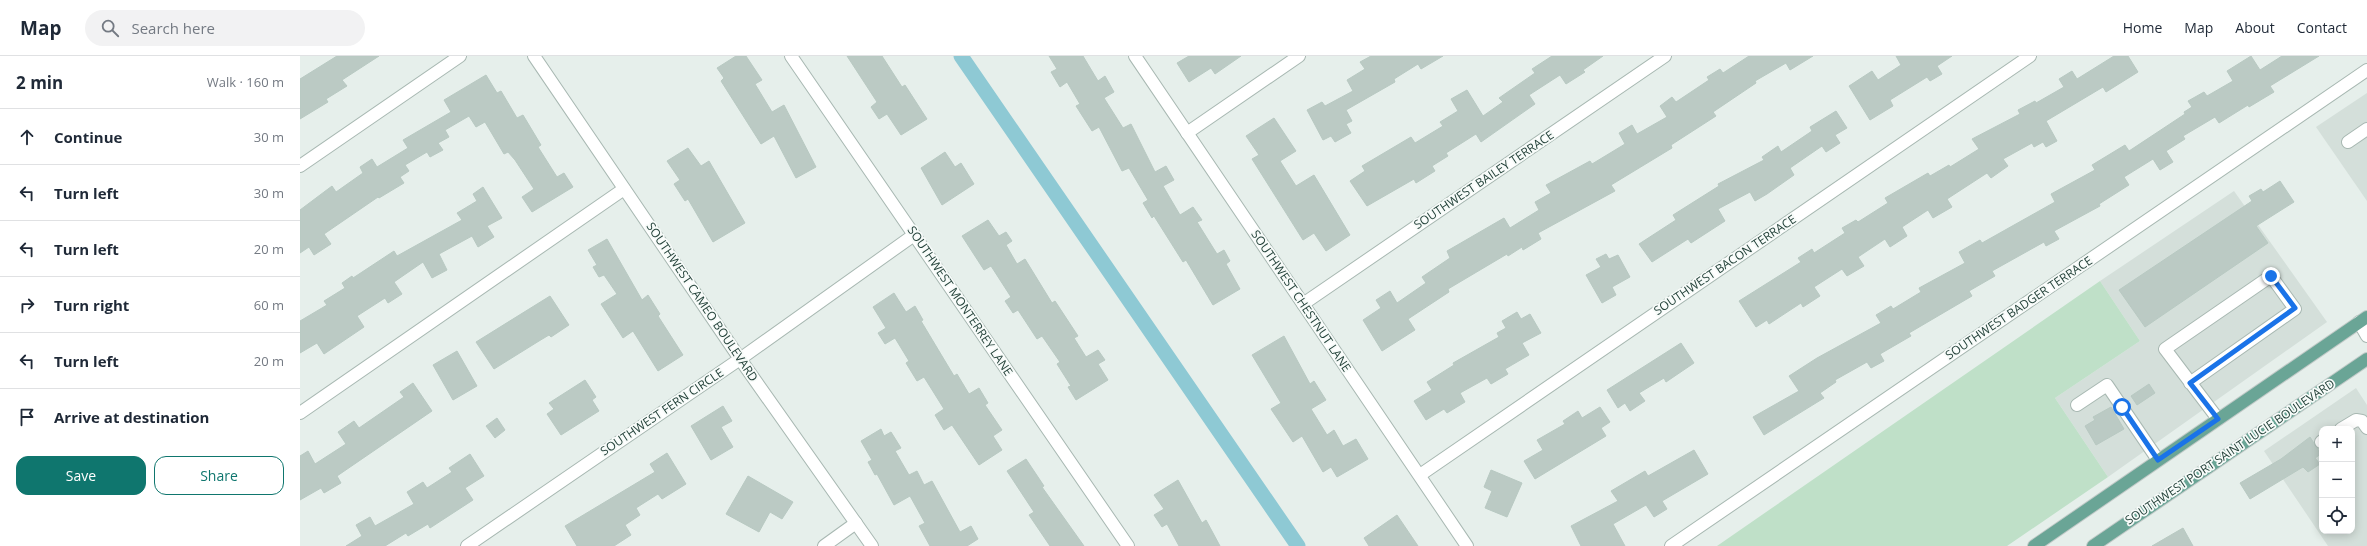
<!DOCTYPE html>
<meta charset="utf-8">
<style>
body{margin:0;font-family:"Open Sans",sans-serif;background:#f2f2f3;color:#1f2937}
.controls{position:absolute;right:12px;bottom:12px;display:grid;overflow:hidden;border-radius:8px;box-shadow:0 2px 10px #0003}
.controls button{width:36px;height:36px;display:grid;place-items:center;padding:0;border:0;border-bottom:1px solid #e0e1e3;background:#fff;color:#1f2937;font:20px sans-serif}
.stop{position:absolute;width:12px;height:12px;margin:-9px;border:3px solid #1a73e8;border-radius:50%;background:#fff}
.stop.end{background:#1a73e8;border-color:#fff;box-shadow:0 1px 4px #0008}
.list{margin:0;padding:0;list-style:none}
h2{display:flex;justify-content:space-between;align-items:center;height:52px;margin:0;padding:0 16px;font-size:17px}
h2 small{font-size:13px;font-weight:400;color:#747a83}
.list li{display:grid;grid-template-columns:26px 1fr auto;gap:12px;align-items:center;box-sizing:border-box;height:56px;padding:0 16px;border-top:1px solid #e0e1e3}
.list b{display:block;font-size:15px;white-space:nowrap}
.list em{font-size:13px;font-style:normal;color:#747a83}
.actions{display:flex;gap:8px;padding:12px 16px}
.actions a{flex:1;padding:9px 0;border:1px solid #0f766e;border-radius:12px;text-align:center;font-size:14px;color:#0f766e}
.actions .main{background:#0f766e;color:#fff}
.icon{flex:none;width:22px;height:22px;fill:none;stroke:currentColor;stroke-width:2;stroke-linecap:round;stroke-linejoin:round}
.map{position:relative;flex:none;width:2067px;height:490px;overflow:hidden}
header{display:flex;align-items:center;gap:24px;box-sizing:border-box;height:56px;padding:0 20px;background:#fff;border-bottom:1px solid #e0e1e3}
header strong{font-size:19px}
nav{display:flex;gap:22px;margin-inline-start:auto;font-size:14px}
.search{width:280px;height:36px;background:#f2f2f3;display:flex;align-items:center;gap:10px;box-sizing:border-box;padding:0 14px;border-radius:22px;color:#747a83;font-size:15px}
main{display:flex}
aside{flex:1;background:#fff}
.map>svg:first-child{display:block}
</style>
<header>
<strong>Map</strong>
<div class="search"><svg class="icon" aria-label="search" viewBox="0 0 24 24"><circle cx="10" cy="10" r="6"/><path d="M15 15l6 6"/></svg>Search here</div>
<nav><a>Home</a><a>Map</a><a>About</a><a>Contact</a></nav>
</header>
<main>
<aside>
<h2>2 min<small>Walk · 160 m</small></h2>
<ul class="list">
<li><svg class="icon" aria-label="ahead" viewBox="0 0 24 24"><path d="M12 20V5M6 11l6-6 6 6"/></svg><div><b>Continue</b></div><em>30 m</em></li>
<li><svg class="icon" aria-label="left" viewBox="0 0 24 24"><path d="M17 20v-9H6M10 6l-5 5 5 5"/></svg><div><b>Turn left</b></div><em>30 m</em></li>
<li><svg class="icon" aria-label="left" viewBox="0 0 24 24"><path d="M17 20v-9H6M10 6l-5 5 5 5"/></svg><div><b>Turn left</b></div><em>20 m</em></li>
<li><svg class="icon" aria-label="right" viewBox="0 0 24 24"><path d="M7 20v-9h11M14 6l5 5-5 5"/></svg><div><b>Turn right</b></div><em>60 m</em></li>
<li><svg class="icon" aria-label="left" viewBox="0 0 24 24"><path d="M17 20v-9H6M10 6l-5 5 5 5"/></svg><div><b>Turn left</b></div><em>20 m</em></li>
<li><svg class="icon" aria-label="arrive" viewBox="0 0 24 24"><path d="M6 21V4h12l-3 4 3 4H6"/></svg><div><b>Arrive at destination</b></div></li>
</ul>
<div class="actions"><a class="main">Save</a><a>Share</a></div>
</aside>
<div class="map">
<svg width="2067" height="490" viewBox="0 0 2067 490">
<rect width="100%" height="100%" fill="#e6efeb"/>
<g fill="#d4dfda" fill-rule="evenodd">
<path d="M2067,37V145L2016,71Z"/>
<path d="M1934,135L2027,266L1808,421L1755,342L1840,285L1800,225Z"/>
<path d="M2056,332L2067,349V490H2028L1964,395ZM2022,373H2052V475H2022Z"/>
</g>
<path fill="#bfe0c8" d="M1800,225L1840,285L1755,342L1808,421L1707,490H1417Z"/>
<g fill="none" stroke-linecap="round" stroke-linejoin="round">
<path stroke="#8ec9d4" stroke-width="15" d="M661,0L998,490"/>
</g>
<g fill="#bbcac4" stroke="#b8c9c2">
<path d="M37,0H79L42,24L47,30L26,43L28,46L0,63V23Z"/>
<path d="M436,0H446L462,24L455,28L472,56L484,49L516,111L496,122L474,80L461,88L421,25L424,22L417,12Z"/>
<path d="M547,0H582L602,31L605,29L627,63L601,79L587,58L579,63L571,51L577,46Z"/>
<path d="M749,0H783L798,25L805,20L814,36L804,42L823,72L831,68L855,116L866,110L874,124L863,130L880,159L893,151L902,164L897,166L917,198L924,194L930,205L926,208L940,233L913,249L886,204L883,206L854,160L852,162L843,147L848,144L829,112L822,115L799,71L792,75L776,50L780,48L767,26L760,31L751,16L757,13Z"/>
<path d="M889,0H941L915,18L911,12L889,26L877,7Z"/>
<path d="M1071,0H1143L1121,13L1118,8L1094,23L1095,26L1046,54L1052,65L1046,68L1051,77L1035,86L1031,80L1023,84L1007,54L1022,46L1025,50L1053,35L1047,24L1065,13L1060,6Z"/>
<path d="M1252,0H1303L1283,14L1285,16L1266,28L1260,19L1229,39L1235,48L1181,86L1176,78L1146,97L1148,100L1132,110L1135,115L1116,127L1114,123L1067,150L1050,125L1065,115L1062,110L1111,81L1115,87L1143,70L1140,66L1158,55L1151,43L1167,34L1183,60L1203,46L1199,42L1235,17L1232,13Z"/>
<path d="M1449,0H1513L1490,14L1486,7L1455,25L1456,27L1413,56L1416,60L1371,89L1372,92L1311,129L1315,135L1238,177L1241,183L1223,194L1222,191L1208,200L1207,198L1148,233L1149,236L1108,263L1115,274L1082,295L1063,264L1081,252L1076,244L1090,235L1097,247L1126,227L1122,221L1150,202L1147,195L1204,162L1210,172L1239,154L1235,146L1251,137L1246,129L1290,105L1292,108L1325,88L1319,77L1332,69L1337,78L1367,61L1360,50L1372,41L1376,46L1409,24L1407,21L1420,13L1423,17Z"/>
<path d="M1596,0H1652L1637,10L1642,18L1630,25L1627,21L1590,44L1593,50L1570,64L1549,30L1572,15L1578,24L1601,9Z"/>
<path d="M1814,0H1828L1838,16L1806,36L1803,31L1746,65L1757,85L1746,91L1743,86L1734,91L1732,87L1703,103L1708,110L1691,122L1687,117L1647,143L1652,151L1633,162L1628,154L1602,171L1607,180L1590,191L1585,183L1558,201L1564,210L1547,220L1542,213L1514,231L1520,240L1503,251L1501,247L1469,268L1467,264L1456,271L1439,245L1501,206L1498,202L1512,193L1514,197L1545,177L1542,172L1556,164L1558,166L1588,147L1585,142L1628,117L1630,120L1649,109L1650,111L1679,93L1672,83L1720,58L1718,54L1735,45L1736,47L1764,31L1759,23L1772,15L1777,23Z"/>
<path d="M1951,0L1960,14L1982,0H2019L1970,30L1974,36L1949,51L1948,49L1919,67L1915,61L1883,80L1885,83L1866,95L1873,106L1860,114L1853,103L1824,121L1829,129L1799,148L1800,150L1754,175L1759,183L1746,190L1744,186L1692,215L1695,220L1669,235L1672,240L1609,277L1611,280L1580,298L1584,305L1571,312L1567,306L1535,324L1536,326L1520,337L1524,342L1464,379L1453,361L1499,335L1489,320L1517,302L1581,267L1576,259L1591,250L1593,253L1621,236L1619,232L1665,207L1659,196L1680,184L1682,187L1755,146L1751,138L1795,114L1792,109L1825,89L1829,95L1885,58L1884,56L1892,51L1888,45L1904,36L1907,40L1933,25L1927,15Z"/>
<path d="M186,19L197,37L201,35L217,62L223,59L241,89L238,91L257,121L264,117L273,131L232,156L222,141L234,133L215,104L208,96L204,98L185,66L176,71L169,60L145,74L149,81L138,87L143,94L130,101L127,96L105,109L109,115L100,121L104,127L79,142L78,141L24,178L31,188L14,199L9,191L0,197V154L32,130L36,136L63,117L60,111L72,103L77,111L108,92L103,84L151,56L144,44Z"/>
<path d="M1536,55L1547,72L1535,79L1540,87L1526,96L1522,90L1490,112L1494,119L1467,138L1455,145L1450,136L1418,153L1425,165L1391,187L1388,183L1352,206L1339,188L1376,164L1373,159L1419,130L1418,128L1464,104L1462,101L1478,90L1481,96L1512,75L1510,71Z"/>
<path d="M974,62L996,95L980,105L996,130L1014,119L1050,179L1026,195L1014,177L1003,184L952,103L959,99L946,80Z"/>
<path d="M388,92L401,110L409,105L445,167L413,186L388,143L385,145L374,128L380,124L367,105Z"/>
<path d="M645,96L655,111L661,107L674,128L642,149L621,112Z"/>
<path d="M1980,125L1994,146L1956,170L1968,187L1845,271L1819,234L1952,145L1949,140L1961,133L1963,136Z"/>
<path d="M183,131L202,162L187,170L194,181L178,191L172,180L139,198L147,214L132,222L123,206L94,226L102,238L88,247L85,242L57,260L64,271L24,298L17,287L0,297V265L27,249L24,245L45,232L42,227L52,220L53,222L94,195L97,200L162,164L157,157L177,145L173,138Z"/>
<path d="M688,164L699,180L706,176L712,185L706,189L717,208L725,203L752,247L755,245L778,280L774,282L786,301L798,294L805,304L798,308L808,324L776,344L768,331L771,330L757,308L760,306L742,280L737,283L718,254L713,257L705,245L711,241L691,210L684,214L662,180Z"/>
<path d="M307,183L342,244L348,239L360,258L358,260L383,299L358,315L333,275L323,282L301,248L317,238L304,219L299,221L293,211L297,209L288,194Z"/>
<path d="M1306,198L1309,203L1318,199L1330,221L1312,231L1316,239L1302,247L1286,219L1301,211L1296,203Z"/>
<path d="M594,237L606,256L615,250L623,264L621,265L654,320L657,318L669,338L679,332L688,347L685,349L702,374L693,380L702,394L679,409L652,369L644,374L635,359L644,353L624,321L617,325L606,307L609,305L595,282L585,288L578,277L586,272L573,251Z"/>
<path d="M250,240L269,269L251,281L249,279L239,285L194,313L176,286Z"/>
<path d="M1217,256L1221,263L1230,258L1241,277L1222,287L1229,299L1205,313L1208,318L1191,328L1187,322L1160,337L1165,346L1147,357L1144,353L1126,364L1114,345L1132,334L1127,326L1154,309L1153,307L1199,281L1197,277L1206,272L1202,265Z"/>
<path d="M984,280L1010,328L1014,325L1026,344L1011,353L1027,379L1034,374L1043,390L1056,383L1068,403L1037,421L1031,411L1023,416L1002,380L993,386L971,353L981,347L952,299Z"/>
<path d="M1381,287L1394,307L1366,326L1364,322L1339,337L1345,345L1330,355L1325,347L1318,352L1307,334Z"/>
<path d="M157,295L177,330L153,344L133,309Z"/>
<path d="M285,324L296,341L292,344L299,355L261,379L247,358L254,353L249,347Z"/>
<path d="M113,327L132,355L37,420L41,427L24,437L21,432L0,444V400L8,395L15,408L46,388L38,376L54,365L59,372L104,341L100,336Z"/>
<path d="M1849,328L1855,337L1837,349L1831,340Z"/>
<path d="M423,350L432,365L421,371L433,391L411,404L391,370Z"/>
<path d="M1300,351L1310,366L1301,372L1306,380L1235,423L1224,405L1243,394L1237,384L1265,368L1263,365L1278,355L1282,362Z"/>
<path d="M1811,351L1824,373L1796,389L1785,370L1795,364L1793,361Z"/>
<path d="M197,362L205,374L195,382L186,370Z"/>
<path d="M581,373L584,380L591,376L601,392L595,395L609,419L617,415L624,429L632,425L660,476L671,470L678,483L667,490H630L619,470L625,467L610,440L594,449L577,418L575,419L568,406L572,404L561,385Z"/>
<path d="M2010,381L2021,398L2015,402L2020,408L2008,416L2003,411L1950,443L1940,427L1981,403Z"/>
<path d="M1394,394L1408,418L1362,445L1367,453L1354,461L1346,449L1313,468L1325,490H1281L1271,470L1318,445L1311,435L1345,415L1348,420Z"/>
<path d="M367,397L386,428L362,443L358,438L336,452L340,459L325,469L331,479L314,490H277L265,470L355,416L350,408Z"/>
<path d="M170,398L184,420L165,432L173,444L130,472L128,468L108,480L106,477L85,490H46L62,480L56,469L70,461L75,470L114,448L107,436L123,426L127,432L152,416L149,412Z"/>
<path d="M726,403L744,430L742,431L784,490H750L729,459L734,456L707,415Z"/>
<path d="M1191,414L1222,427L1207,461L1185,452L1192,435L1184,431Z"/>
<path d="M448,420L493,446L482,463L470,456L459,476L426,458Z"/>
<path d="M878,424L902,467L906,464L920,490H879L867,468L862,471L854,459L864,453L854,439Z"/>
<path d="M1097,459L1118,490H1069L1064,482Z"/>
<path d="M1883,472L1893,490H1852Z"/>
</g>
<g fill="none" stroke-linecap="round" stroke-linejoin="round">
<g stroke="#a8b8b2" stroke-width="14">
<g id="minor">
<path d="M234,0L440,303L572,490"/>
<path d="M491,0L828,490"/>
<path d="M835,0L1167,490"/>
<path d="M887,77L999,0"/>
<path d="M2048,86L2067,73"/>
<path d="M0,110L160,0"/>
<path d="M1003,248L1365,0"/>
<path d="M2059,266L2067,280"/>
<path d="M1890,327L1995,253L1971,220L1865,293L1918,363"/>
<path d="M1777,349L1807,329L1858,404"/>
<path d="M0,357L324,133"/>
<path d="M2041,373L2056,364L2062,365L2067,372"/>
<path d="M2021,386L2022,385"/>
<path d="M1120,419L1730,0"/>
<path d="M167,490L440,303L614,179"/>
<path d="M524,490L556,467"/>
<path d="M1371,490L2067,14"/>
</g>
</g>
<g stroke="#c2cac8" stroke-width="14">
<g id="major">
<path d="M1734,490L2067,261"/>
<path d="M1793,490L2067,303"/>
</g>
</g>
<use href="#minor" stroke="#fff" stroke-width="12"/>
<use href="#major" stroke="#6aa596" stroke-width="12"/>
</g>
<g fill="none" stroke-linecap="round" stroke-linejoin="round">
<path stroke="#1a73e8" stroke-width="5" d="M1822,351L1858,404L1918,363L1890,327L1995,252L1971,220"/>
</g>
<g text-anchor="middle" stroke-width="3.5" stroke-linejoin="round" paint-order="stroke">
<g font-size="12" fill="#24423a" stroke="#f7fbf9">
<text transform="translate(1184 124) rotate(-34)" y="4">SOUTHWEST BAILEY TERRACE</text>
<text transform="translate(1425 209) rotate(-34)" y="4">SOUTHWEST BACON TERRACE</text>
<text transform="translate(660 245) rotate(56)" y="4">SOUTHWEST MONTERREY LANE</text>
<text transform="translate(1001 245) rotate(56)" y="4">SOUTHWEST CHESTNUT LANE</text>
<text transform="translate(402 246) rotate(56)" y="4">SOUTHWEST CAMEO BOULEVARD</text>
<text transform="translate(1719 252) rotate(-34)" y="4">SOUTHWEST BADGER TERRACE</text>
<text transform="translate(362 356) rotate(-34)" y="4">SOUTHWEST FERN CIRCLE</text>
<text transform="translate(1930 396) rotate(-34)" y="4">SOUTHWEST PORT SAINT LUCIE BOULEVARD</text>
</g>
</g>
</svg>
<div class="controls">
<button>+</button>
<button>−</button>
<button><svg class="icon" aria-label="locate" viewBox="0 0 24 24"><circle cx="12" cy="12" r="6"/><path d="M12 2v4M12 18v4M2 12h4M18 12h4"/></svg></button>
</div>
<div class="stop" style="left:1822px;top:351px"></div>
<div class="stop end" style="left:1971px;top:220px"></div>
</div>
</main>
